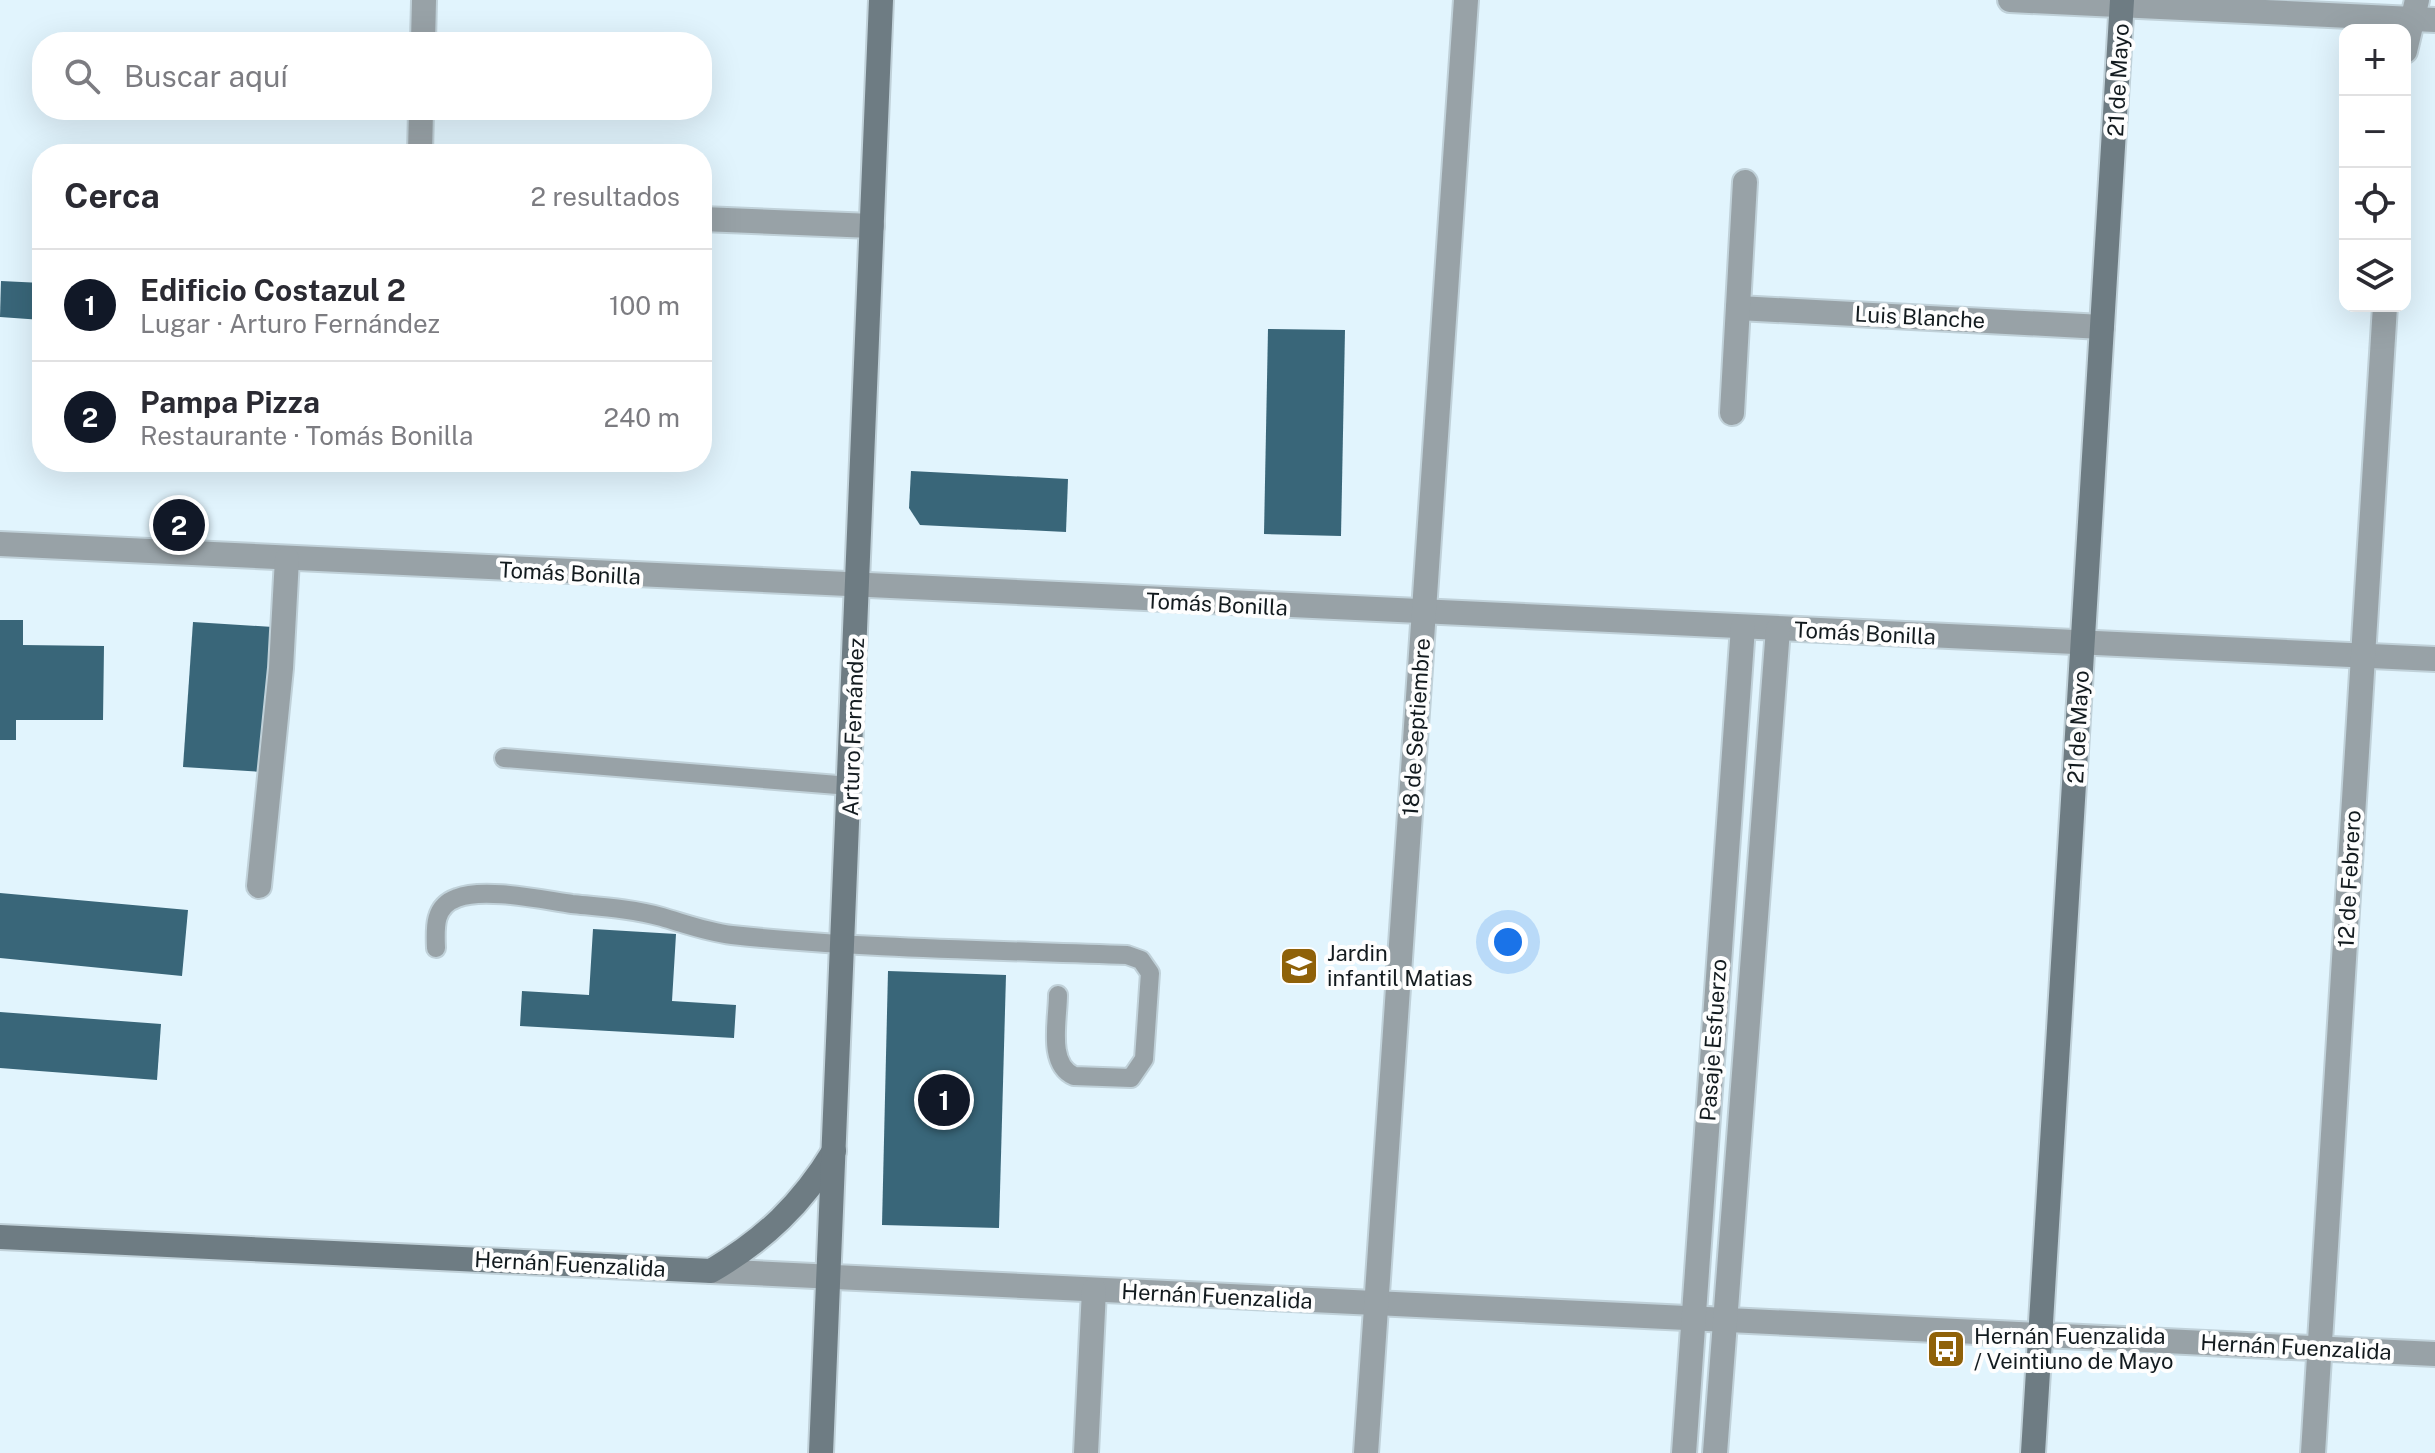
<!DOCTYPE html>
<html lang="es">
<meta charset="utf-8">
<style>
body{margin:0;font-family:"Public Sans",sans-serif;background:#f2f2f3;color:#2b2b33}
.controls{position:absolute;right:24px;top:24px;display:grid;overflow:hidden;border-radius:16px;box-shadow:0 8px 32px #0002}
.controls button{width:72px;height:72px;display:grid;place-items:center;padding:0;border:0;border-bottom:2px solid #e1e1e2;background:#fff;color:#2b2b33;font:40px sans-serif}
.you{position:absolute;left:1508px;top:942px;width:28px;height:28px;margin:-20px;border:6px solid #fff;border-radius:50%;background:#1a73e8;box-shadow:0 0 0 12px #1a73e833}
.badge{display:grid;place-items:center;width:52px;height:52px;border-radius:50%;background:#111827;color:#fff;font-size:26px;font-weight:700}
.pin{position:absolute;translate:-50% -50%;border:4px solid #fff;box-shadow:0 2px 8px #0006}
.list{margin:0;padding:0;list-style:none}
h2{display:flex;justify-content:space-between;align-items:center;height:104px;margin:0;padding:0 32px;font-size:34px}
h2 small{font-size:26px;font-weight:400;color:#7c7c81}
.list li{display:grid;grid-template-columns:52px 1fr auto;gap:24px;align-items:center;box-sizing:border-box;height:112px;padding:0 32px;border-top:2px solid #e1e1e2}
.list b{display:block;font-size:30px;white-space:nowrap}
.list p{margin:0;font-size:26px;white-space:nowrap;color:#7c7c81}
.list em{font-size:26px;font-style:normal;color:#7c7c81}
.icon{flex:none;width:44px;height:44px;fill:none;stroke:currentColor;stroke-width:2;stroke-linecap:round;stroke-linejoin:round}
.map{position:relative;flex:none;width:2435px;height:1453px;overflow:hidden}
.search{position:absolute;background:#fff;box-shadow:0 8px 32px #0002;left:32px;top:32px;width:680px;height:88px;display:flex;align-items:center;gap:20px;box-sizing:border-box;padding:0 28px;border-radius:32px;color:#7c7c81;font-size:30px}
.panel{position:absolute;background:#fff;box-shadow:0 8px 32px #0002;left:32px;top:144px;width:680px;height:328px;border-radius:32px}
.map>svg:first-child{display:block}
</style>
<div class="map">
<svg width="2435" height="1453" viewBox="0 0 2435 1453">
<rect width="100%" height="100%" fill="#e1f4fd"/>
<g fill="#396679">
<path d="M1,281L42,283V320L0,317Z"/>
<path d="M1268,329L1345,330L1341,536L1264,534Z"/>
<path d="M911,471L1068,479L1066,532L920,525L909,508Z"/>
<path d="M0,620H23V645L104,646L103,720H16V740H0Z"/>
<path d="M193,622L273,627L263,772L183,767Z"/>
<path d="M0,893L188,910L182,976L0,958Z"/>
<path d="M593,929L676,934L672,1001L736,1005L734,1038L520,1026L522,991L589,995Z"/>
<path d="M888,971L1006,975L999,1228L882,1225Z"/>
<path d="M0,1012L161,1024L157,1080L0,1068Z"/>
</g>
<g fill="none" stroke-linecap="round" stroke-linejoin="round">
<g stroke="#c0d1d9" stroke-width="22">
<g id="lane">
<path d="M504,758L850,786"/>
<path d="M436,948C435,927 434,906 457,898C484,887 543,900 572,904C602,907 633,909 662,917C686,924 707,932 732,935C863,949 995,950 1127,955L1141,960L1150,973L1144,1059L1131,1078L1074,1076C1047,1064 1058,1020 1058,995"/>
</g>
</g>
<g stroke="#c0d1d9" stroke-width="28">
<g id="street">
<path d="M2010,0L2435,20"/>
<path d="M423,42L424,0"/>
<path d="M2405,51L2417,0"/>
<path d="M420,154L421,110"/>
<path d="M702,219L872,226"/>
<path d="M1738,308L2102,327"/>
<path d="M1732,413L1745,182"/>
<path d="M0,544L2435,659"/>
<path d="M259,886L281,668L287,559"/>
<path d="M711,1271L2435,1354"/>
<path d="M1086,1453L1094,1290"/>
<path d="M1366,1453L1466,0"/>
<path d="M1684,1453L1743,627"/>
<path d="M1715,1453L1778,629"/>
<path d="M2313,1453L2385,306"/>
</g>
</g>
<g stroke="#c0d1d9" stroke-width="28">
<g id="secondary">
<path d="M0,1237L711,1271C764,1240 802,1204 834,1151"/>
<path d="M821,1453L881,0"/>
<path d="M2033,1453L2122,0"/>
</g>
</g>
<use href="#lane" stroke="#98a2a7" stroke-width="18"/>
<use href="#street" stroke="#98a2a7" stroke-width="24"/>
<use href="#secondary" stroke="#6e7c83" stroke-width="24"/>
</g>
<defs>
<g id="school-square" transform="scale(2)"><rect x="-9" y="-9" width="18" height="18" rx="4" fill="#8f6109" stroke="#fefefe"/><path d="M0-5L7-2L0 1L-7-2ZM-4 1L0 2.5L4 1V4Q0 6-4 4Z" fill="#fff"/></g>
<g id="bus-square" transform="scale(2)"><rect x="-9" y="-9" width="18" height="18" rx="4" fill="#8f6109" stroke="#fefefe"/><path d="M-5-6H5V4H4V6H2V4H-2V6H-4V4H-5ZM-3.5-4V0h7V-4ZM-3.5 1.2v1.5H-2V1.2ZM2 1.2v1.5H3.5V1.2Z" fill="#fff"/></g>
</defs>
<g fill-rule="evenodd">
<use href="#school-square" x="1299" y="966"/>
<use href="#bus-square" x="1946" y="1349"/>
</g>
<g text-anchor="middle" stroke-width="8" stroke-linejoin="round" paint-order="stroke">
<g font-size="22" fill="#131b1f" stroke="#fefefe">
<text transform="translate(2118 80) rotate(-87)" y="8">21 de Mayo</text>
<text transform="translate(1920 317) rotate(3)" y="8">Luis Blanche</text>
<text transform="translate(570 573) rotate(3)" y="8">Tomás Bonilla</text>
<text transform="translate(1217 604) rotate(3)" y="8">Tomás Bonilla</text>
<text transform="translate(1865 633) rotate(3)" y="8">Tomás Bonilla</text>
<text transform="translate(853 727) rotate(-88)" y="8">Arturo Fernández</text>
<text transform="translate(1416 727) rotate(-86)" y="8">18 de Septiembre</text>
<text transform="translate(2078 727) rotate(-87)" y="8">21 de Mayo</text>
<text transform="translate(2349 879) rotate(-87)" y="8">12 de Febrero</text>
<text transform="translate(1713 1040) rotate(-86)" y="8">Pasaje Esfuerzo</text>
<text transform="translate(570 1264) rotate(3)" y="8">Hernán Fuenzalida</text>
<text transform="translate(1217 1296) rotate(3)" y="8">Hernán Fuenzalida</text>
<text transform="translate(2296 1347) rotate(3)" y="8">Hernán Fuenzalida</text>
</g>
<g font-size="22" fill="#131b1f" stroke="#fefefe" text-anchor="start">
<text x="1327" y="961">Jardin<tspan x="1327" dy="25">infantil Matias</tspan></text>
<text x="1974" y="1344">Hernán Fuenzalida<tspan x="1974" dy="25">/ Veintiuno de Mayo</tspan></text>
</g>
</g>
</svg>
<div class="controls">
<button>+</button>
<button>−</button>
<button><svg class="icon" aria-label="locate" viewBox="0 0 24 24"><circle cx="12" cy="12" r="6"/><path d="M12 2v4M12 18v4M2 12h4M18 12h4"/></svg></button>
<button><svg class="icon" aria-label="layers" viewBox="0 0 24 24"><path d="M12 4l9 5-9 5-9-5zM3 14l9 5 9-5"/></svg></button>
</div>
<div class="you"></div>
<div class="pin badge" style="left:944px;top:1100px">1</div>
<div class="pin badge" style="left:179px;top:525px">2</div>
<div class="search"><svg class="icon" aria-label="search" viewBox="0 0 24 24"><circle cx="10" cy="10" r="6"/><path d="M15 15l6 6"/></svg>Buscar aquí</div>
<section class="panel">
<h2>Cerca<small>2 resultados</small></h2>
<ul class="list">
<li><span class="badge">1</span><div><b>Edificio Costazul 2</b><p>Lugar · Arturo Fernández</p></div><em>100 m</em></li>
<li><span class="badge">2</span><div><b>Pampa Pizza</b><p>Restaurante · Tomás Bonilla</p></div><em>240 m</em></li>
</ul>
</section>
</div>
